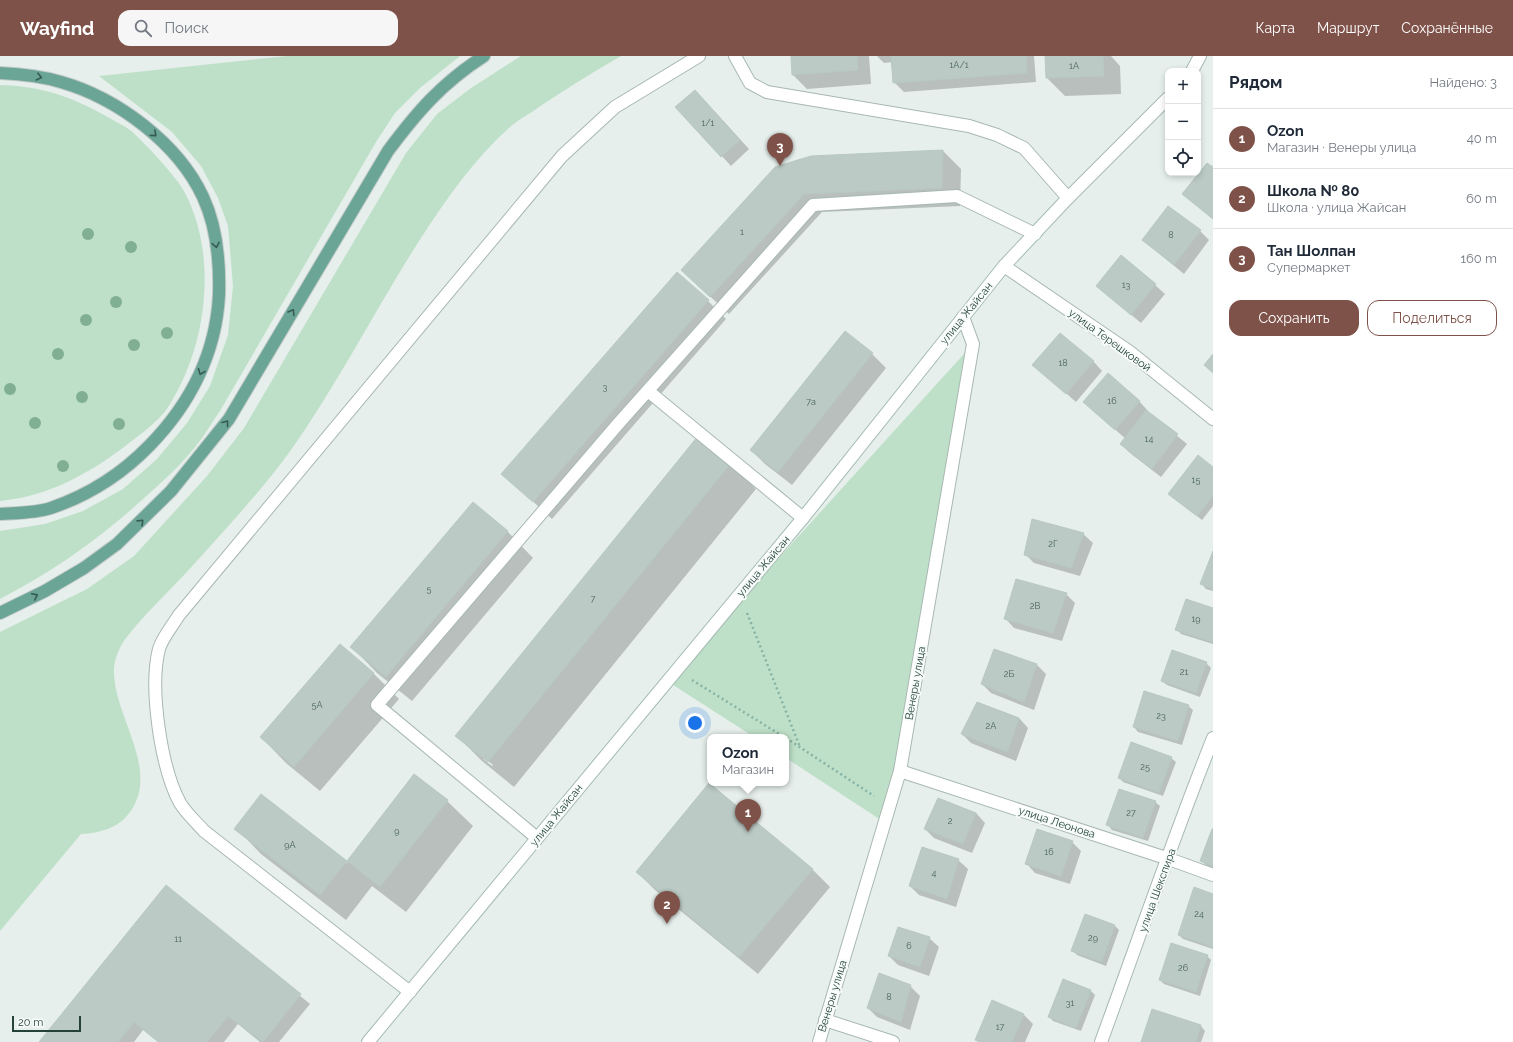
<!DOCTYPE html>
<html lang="ru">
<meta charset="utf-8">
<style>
body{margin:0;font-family:Raleway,sans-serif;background:#f6f6f7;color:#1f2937}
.controls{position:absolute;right:12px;top:12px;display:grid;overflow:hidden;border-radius:8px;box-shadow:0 2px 6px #0003}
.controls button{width:36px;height:36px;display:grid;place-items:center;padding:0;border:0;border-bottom:1px solid #e0e1e3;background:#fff;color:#1f2937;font:20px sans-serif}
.scale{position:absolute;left:12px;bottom:10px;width:69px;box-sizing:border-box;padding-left:4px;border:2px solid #24423a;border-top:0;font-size:11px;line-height:14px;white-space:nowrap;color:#24423a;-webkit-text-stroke:3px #f7fbf9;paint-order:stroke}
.you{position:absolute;left:695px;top:667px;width:14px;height:14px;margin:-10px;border:3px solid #fff;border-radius:50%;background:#1a73e8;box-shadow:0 0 0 6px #1a73e833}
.badge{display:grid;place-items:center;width:26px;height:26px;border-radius:50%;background:#7f5249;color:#fff;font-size:13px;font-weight:700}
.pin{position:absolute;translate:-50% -33px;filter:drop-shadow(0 1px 2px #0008)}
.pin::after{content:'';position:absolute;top:21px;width:14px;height:12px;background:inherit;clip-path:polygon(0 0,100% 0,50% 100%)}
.popup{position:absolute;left:707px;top:678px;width:82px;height:52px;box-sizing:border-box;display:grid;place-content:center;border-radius:8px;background:#fff;filter:drop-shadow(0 1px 3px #0005);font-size:13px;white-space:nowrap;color:#747a83}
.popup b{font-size:15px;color:#1f2937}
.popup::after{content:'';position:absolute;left:50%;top:100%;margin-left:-8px;border:8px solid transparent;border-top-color:#fff}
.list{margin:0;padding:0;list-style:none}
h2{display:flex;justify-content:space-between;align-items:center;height:52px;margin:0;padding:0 16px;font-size:17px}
h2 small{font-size:13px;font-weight:400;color:#747a83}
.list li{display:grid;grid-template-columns:26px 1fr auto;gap:12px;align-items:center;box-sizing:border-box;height:60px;padding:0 16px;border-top:1px solid #e0e1e3}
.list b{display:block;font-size:15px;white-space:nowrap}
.list p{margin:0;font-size:13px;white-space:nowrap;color:#747a83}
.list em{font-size:13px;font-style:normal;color:#747a83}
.actions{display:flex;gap:8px;padding:12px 16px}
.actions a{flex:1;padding:9px 0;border:1px solid #7f5249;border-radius:12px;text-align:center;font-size:14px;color:#7f5249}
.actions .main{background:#7f5249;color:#fff}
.icon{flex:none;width:22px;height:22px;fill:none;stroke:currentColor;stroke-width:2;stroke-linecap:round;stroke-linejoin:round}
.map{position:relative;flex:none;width:1213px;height:986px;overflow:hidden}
header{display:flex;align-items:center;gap:24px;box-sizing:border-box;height:56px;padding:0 20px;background:#7f5249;color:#fff}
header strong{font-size:19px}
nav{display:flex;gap:22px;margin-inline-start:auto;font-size:14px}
.search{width:280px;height:36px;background:#f6f6f7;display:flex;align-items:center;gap:10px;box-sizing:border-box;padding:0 14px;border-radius:12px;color:#747a83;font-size:15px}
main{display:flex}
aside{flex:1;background:#fff}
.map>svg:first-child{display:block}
</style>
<header>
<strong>Wayfind</strong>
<div class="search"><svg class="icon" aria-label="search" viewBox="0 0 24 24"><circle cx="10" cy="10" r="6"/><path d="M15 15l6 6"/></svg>Поиск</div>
<nav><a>Карта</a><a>Маршрут</a><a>Сохранённые</a></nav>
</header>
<main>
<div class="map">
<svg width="1213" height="986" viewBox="0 0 1213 986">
<rect width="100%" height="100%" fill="#e6efeb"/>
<g fill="#bfe0c8">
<path d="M287,0H460L420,32L395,57L376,86L220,355C212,366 205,379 196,390C180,410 161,427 142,444C98,484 52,516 0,543V475L45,468L83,455L123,433L157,403L187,367L210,330L228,279L233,230L228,170L218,142L201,110L172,76L99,20Z"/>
<path d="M521,0H621C593,16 566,33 539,51C530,58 519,63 510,71C474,103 447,142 421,182C376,252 339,326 291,394C259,438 221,478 185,518C165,539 144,559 126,582C120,590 114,603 114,614C113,660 161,713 130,756C119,772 100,777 81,778L0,875V576L87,533L134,500L207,420L244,372L406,97L437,58L471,32Z"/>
<path d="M0,29C40,30 70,40 104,59C112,64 122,68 130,74C143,85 178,122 185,137C218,200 207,289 170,348C162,362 146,374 133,384C94,415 51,440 0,445Z"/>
<path d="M973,288L884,766L786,702V681H754L667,625Z"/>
</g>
<g fill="#0003" fill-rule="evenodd">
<path d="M792,0H869L871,28L807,33L793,19Z"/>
<path d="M877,0H1034L1036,26L904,36L894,26L893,6L884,7Z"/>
<path d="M1046,0H1111L1120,10L1121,38L1065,40L1047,22Z"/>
<path d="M704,44L749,93L731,110L677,51Z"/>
<path d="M943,95L961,113L960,150L822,156L729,258L682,214L775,112Z"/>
<path d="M1213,113V163L1183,138Z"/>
<path d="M1200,175L1209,184L1184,218L1143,184Z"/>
<path d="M1155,229L1165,238L1141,267L1097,230Z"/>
<path d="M708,245L726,263L552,463L503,418Z"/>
<path d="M845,276L872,298L886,312L792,429L765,408L751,394Z"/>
<path d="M1093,305L1102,315L1076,346L1034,309Z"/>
<path d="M1139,345L1148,355V356L1187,388L1161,421L1130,397L1121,388L1126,383L1094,355Z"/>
<path d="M730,407L756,433L514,731L482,705L457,680ZM483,701L493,709L492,710L483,703Z"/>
<path d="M1213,412V450L1202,464L1174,442Z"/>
<path d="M473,447L508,476L533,502L412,645L377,617L352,591Z"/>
<path d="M1083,478L1093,487L1080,520L1034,507L1025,498Z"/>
<path d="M1213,496V535L1206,533L1202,528Z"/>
<path d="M1066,538L1075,547L1062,585L1014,572L1005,562Z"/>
<path d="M1213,553V588L1181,578L1177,573Z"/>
<path d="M340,589L374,618L399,643L320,735L286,707L261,681Z"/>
<path d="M994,594L1037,609L1046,618L1034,654L991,637L982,628Z"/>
<path d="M1206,607L1211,612L1200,641L1167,629L1162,625Z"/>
<path d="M977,647L1019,662L1028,672L1016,705L971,687L962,678Z"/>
<path d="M1188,650L1193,654L1182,689L1138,676L1134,671Z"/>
<path d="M1171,702L1176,706L1163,740L1123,726L1119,721Z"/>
<path d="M414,719L447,745L473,770L406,856L372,830L346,864L261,798L236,772L261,740L347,807Z"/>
<path d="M1155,746L1160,750L1148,785L1112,774L1108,769Z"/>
<path d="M976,757L985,767L972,797L934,782L925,773Z"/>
<path d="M1213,774V812L1206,809L1201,805Z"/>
<path d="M1072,786L1081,795L1070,828L1035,817L1026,807Z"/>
<path d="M958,804L968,813L956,851L919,839L910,830Z"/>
<path d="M812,813L830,831L758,918L655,834L637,816Z"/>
<path d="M166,830L310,948L279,986H260L238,968L224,986H158L143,974L134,986H41Z"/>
<path d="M1213,839V893L1183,883L1179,879Z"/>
<path d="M1115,870L1119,874L1106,910L1077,899L1073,895Z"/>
<path d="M929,882L939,891L929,920L898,909L889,900Z"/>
<path d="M1207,900L1211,904L1200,940L1164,928L1160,924Z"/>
<path d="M1063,924L1091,935L1095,939L1081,975L1053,965L1049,960Z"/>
<path d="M910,930L920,940L910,974L877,961L868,952Z"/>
<path d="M992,945L1024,959L1033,968L1025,986H979L976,984Z"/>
<path d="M1152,954L1201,970L1205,975L1201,986H1142Z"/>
</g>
<g fill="#bbcac4" stroke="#b8c9c2">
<path d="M791,0H857L858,14L792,19Z"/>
<path d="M891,0H1026L1027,17L893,27Z"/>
<path d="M1045,0H1103L1104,20L1046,22Z"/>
<path d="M695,34L740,84L721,101L675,51Z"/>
<path d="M943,94L942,132L804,138L710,241L681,214L775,111L811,100Z"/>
<path d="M1207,107L1213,111V163L1182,138Z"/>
<path d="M1168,150L1201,174L1174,209L1142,184Z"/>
<path d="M1121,199L1156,228L1131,259L1096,230Z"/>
<path d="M677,216L709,244L533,446L501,418Z"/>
<path d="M845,275L873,297L778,416L750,394Z"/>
<path d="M1060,277L1094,305L1066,338L1032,309Z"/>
<path d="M1213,298V317L1204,309Z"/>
<path d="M1108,317L1140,345L1115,374L1083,346Z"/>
<path d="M1146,354L1178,378L1152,413L1120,388Z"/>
<path d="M698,380L731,407L488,706L455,680Z"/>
<path d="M1198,399L1213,411V440L1197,460L1168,438Z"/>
<path d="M473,446L508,475L386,621L350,591Z"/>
<path d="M1032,463L1084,477L1071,512L1024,499Z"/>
<path d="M1213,495V533L1200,528Z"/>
<path d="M1016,523L1067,537L1053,577L1004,563Z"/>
<path d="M1186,543L1213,552V586L1175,574Z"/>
<path d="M340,588L374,617L294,711L260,681Z"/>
<path d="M994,593L1037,608L1024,646L981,628Z"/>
<path d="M1172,594L1207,606L1196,637L1161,625Z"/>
<path d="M1144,635L1189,649L1178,685L1133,671Z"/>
<path d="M977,646L1019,662L1007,696L961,678Z"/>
<path d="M1131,686L1172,701L1159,737L1118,722Z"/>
<path d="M414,718L448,744L380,831L347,805Z"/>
<path d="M709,727L813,813L739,901L636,816Z"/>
<path d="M1119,733L1156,745L1143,782L1106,769Z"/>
<path d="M261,738L347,805L320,839L234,773Z"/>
<path d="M938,742L976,757L963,788L924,773Z"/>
<path d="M1037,773L1073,785L1061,820L1025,808Z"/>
<path d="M1212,773H1213V810L1200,805Z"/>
<path d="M922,791L959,803L947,843L909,830Z"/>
<path d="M166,829L301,938L263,986L228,960L207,986H159L134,966L118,986H39Z"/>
<path d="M1194,831L1213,838V891L1178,879Z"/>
<path d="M1085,858L1115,869L1102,906L1071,895Z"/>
<path d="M898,871L930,881L920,911L888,900Z"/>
<path d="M1171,887L1208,899L1196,936L1159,924Z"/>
<path d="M879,917L911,929L901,966L867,952Z"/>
<path d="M1063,923L1091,934L1076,972L1048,961Z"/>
<path d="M992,944L1024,958L1012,986H980L975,984Z"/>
<path d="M1152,953L1201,969L1196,986H1141Z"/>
</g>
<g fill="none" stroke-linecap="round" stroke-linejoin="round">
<g stroke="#a8b8b2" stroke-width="14">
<g id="lane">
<path d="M735,0L750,27L767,36L969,70L997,79L1024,92L1068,142"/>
<path d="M648,335L803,462"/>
<path d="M537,782L377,649L618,368L813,149L957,140L1035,178"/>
<path d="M410,936L204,775C196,766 186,757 180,747C161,712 149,632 159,593C162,582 173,569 179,559L562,100L615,51L699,0"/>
</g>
</g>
<g stroke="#a8b8b2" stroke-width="14">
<g id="street">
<path d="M1004,210L1130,296L1213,363"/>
<path d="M900,715L1169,803L1213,819"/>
<path d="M825,964L893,986"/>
<path d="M819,986L900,715L973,288L963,261"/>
<path d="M1101,986C1138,885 1173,782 1213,682"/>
</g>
</g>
<g stroke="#a4bbb3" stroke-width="14">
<g id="secondary">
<path d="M1192,15L1200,0"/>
<path d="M368,986L803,462L1004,210L1068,142L1168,42"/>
</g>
</g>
<g stroke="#c2cac8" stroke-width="14">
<g id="primary">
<path d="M0,17C21,18 41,20 61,26C117,42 178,87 203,141C217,171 220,206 219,239C216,297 190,348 150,389C123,417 89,439 51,452C36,457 16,457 0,458"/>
<path d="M0,557L45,535L84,512L117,488L171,435L229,363L388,95C417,56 442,27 484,0"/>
</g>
</g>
<g stroke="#86b3a5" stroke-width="2.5" stroke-dasharray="2 3" stroke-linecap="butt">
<path d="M747,557L800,691"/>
<path d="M692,624L784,681"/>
<path d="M786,682L874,740"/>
</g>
<use href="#lane" stroke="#fff" stroke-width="12"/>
<use href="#street" stroke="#fff" stroke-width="12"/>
<use href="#secondary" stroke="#fff" stroke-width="12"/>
<use href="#primary" stroke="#6aa596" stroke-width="12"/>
</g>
<g fill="#80af93">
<circle cx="88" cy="178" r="6"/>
<circle cx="131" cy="191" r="6"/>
<circle cx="116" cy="246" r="6"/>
<circle cx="86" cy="264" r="6"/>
<circle cx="167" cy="277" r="6"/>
<circle cx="134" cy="289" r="6"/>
<circle cx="58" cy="298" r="6"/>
<circle cx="10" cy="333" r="6"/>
<circle cx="82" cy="341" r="6"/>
<circle cx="35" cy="367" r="6"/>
<circle cx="119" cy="368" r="6"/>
<circle cx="63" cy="410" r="6"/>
</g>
<defs><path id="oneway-chevron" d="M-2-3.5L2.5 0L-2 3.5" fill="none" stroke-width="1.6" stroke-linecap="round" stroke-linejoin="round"/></defs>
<g stroke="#365b51">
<use href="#oneway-chevron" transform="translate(39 21) rotate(13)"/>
<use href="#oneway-chevron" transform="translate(154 78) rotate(41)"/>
<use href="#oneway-chevron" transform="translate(216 189) rotate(79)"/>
<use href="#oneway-chevron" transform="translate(292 256) rotate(-59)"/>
<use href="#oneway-chevron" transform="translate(201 316) rotate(112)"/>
<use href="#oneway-chevron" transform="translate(226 367) rotate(-53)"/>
<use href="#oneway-chevron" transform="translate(141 466) rotate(-44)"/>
<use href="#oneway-chevron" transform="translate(35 540) rotate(-26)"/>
</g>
<g text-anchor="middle" stroke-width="4" stroke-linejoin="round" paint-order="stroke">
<g font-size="9" fill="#4a645c">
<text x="959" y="12">1А/1</text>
<text x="1074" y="13">1А</text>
<text x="708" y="70">1/1</text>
<text x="742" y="179">1</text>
<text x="1171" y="182">8</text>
<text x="1126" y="232">13</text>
<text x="1063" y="310">18</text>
<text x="605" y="334">3</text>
<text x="1112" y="348">16</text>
<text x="811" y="349">7а</text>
<text x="1149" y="386">14</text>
<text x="1196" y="427">15</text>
<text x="1053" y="491">2Г</text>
<text x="429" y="536">5</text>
<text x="593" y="546">7</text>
<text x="1035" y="553">2В</text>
<text x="1196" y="566">19</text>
<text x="1184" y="619">21</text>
<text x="1009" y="621">2Б</text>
<text x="317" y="652">5А</text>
<text x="1161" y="663">23</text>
<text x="991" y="673">2А</text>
<text x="1145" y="714">25</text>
<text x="1131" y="760">27</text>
<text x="950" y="768">2</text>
<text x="397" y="778">9</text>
<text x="290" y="792">9А</text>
<text x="1049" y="799">16</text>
<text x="934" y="820">4</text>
<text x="1199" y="861">24</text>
<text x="1093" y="885">29</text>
<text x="178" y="886">11</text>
<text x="909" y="893">6</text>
<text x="1183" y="915">26</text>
<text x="889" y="944">8</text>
<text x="1070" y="950">31</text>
<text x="1000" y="974">17</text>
</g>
<g font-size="11" fill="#24423a" stroke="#f7fbf9">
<text transform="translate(966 257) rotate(-51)" y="4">улица Жайсан</text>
<text transform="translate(1110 284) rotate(36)" y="4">улица Терешковой</text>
<text transform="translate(763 510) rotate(-50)" y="4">улица Жайсан</text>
<text transform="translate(915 627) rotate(-80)" y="4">Венеры улица</text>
<text transform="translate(556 759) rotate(-51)" y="4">улица Жайсан</text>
<text transform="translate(1057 766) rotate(18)" y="4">улица Леонова</text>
<text transform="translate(1157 834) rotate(-70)" y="4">улица Шекспира</text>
<text transform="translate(832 940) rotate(-73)" y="4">Венеры улица</text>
</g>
</g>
</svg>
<div class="controls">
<button>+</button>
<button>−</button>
<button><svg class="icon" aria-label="locate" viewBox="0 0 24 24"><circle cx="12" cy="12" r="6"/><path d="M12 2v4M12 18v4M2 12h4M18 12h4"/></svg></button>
</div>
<div class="scale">20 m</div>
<div class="you"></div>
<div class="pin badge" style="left:748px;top:776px">1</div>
<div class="popup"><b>Ozon</b>Магазин</div>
<div class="pin badge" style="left:667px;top:868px">2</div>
<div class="pin badge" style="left:780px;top:110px">3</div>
</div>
<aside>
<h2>Рядом<small>Найдено: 3</small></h2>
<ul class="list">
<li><span class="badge">1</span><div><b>Ozon</b><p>Магазин · Венеры улица</p></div><em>40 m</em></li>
<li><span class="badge">2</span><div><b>Школа № 80</b><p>Школа · улица Жайсан</p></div><em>60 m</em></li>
<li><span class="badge">3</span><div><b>Тан Шолпан</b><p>Супермаркет</p></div><em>160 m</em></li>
</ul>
<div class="actions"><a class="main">Сохранить</a><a>Поделиться</a></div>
</aside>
</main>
